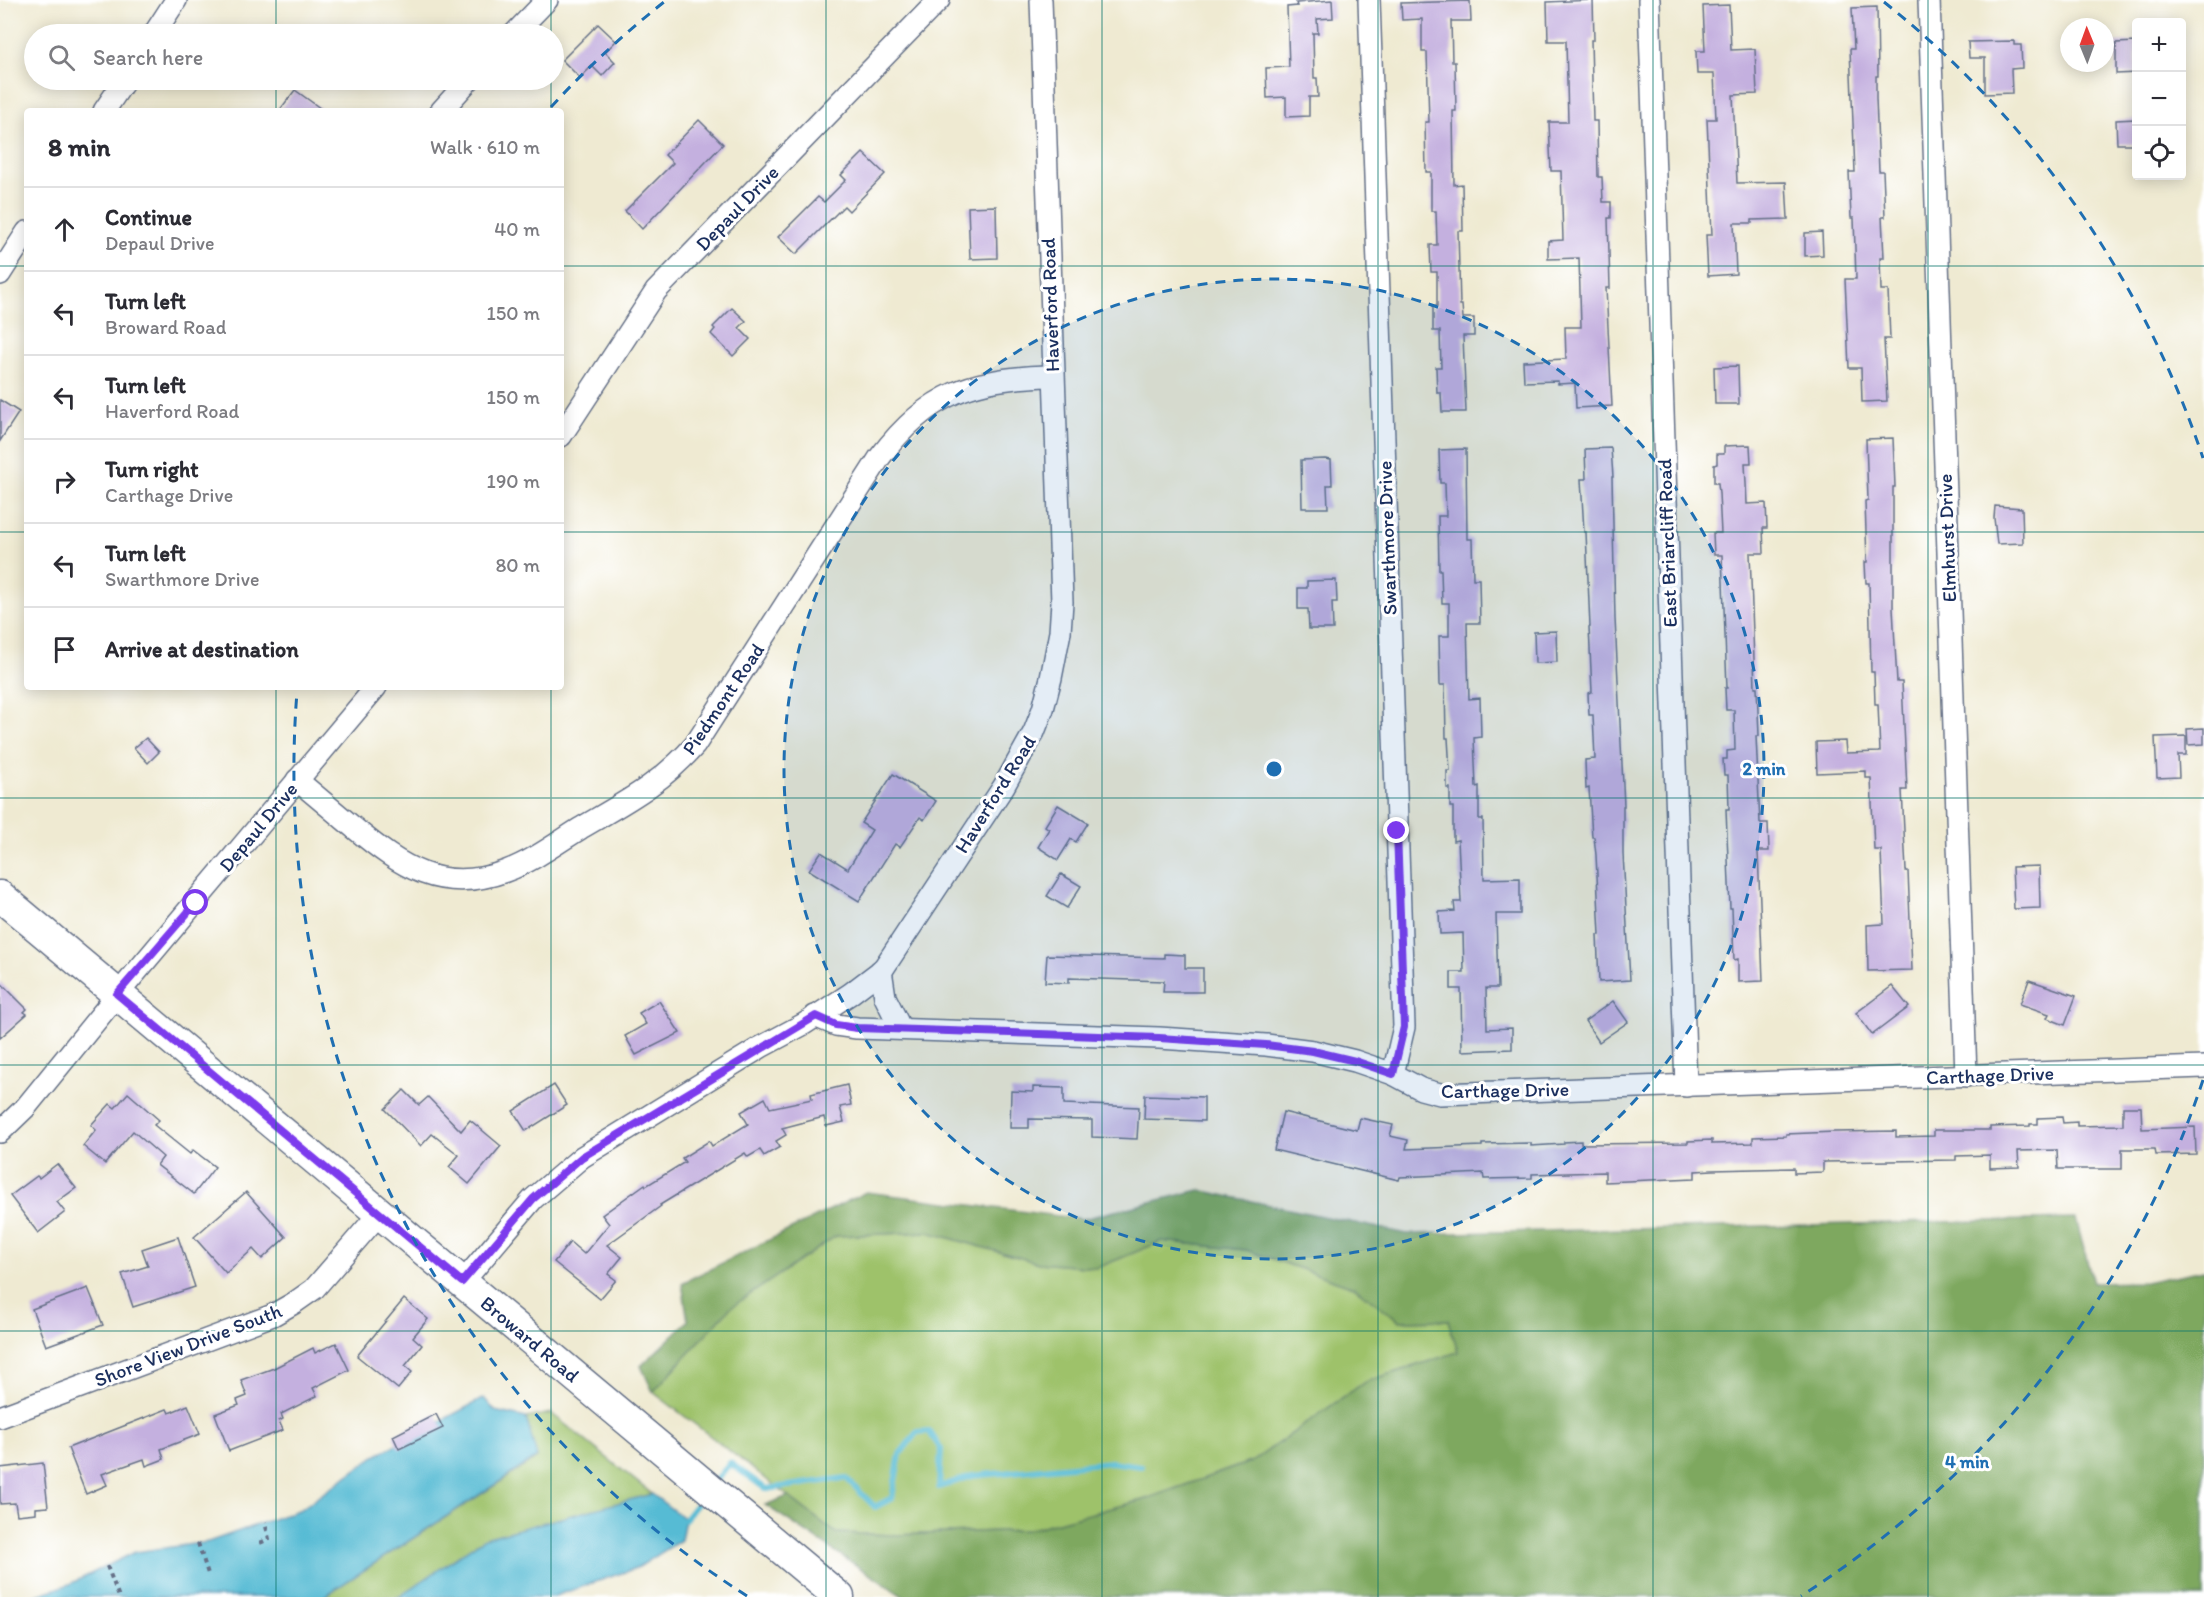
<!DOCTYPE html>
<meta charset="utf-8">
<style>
body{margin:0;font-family:Itim,sans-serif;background:#f2f2f3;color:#2b2b33}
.controls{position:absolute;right:18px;top:18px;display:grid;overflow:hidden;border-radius:6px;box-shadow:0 3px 15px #0003}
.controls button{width:54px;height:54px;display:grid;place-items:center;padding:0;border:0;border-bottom:2px solid #e1e1e2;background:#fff;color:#2b2b33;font:30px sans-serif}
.compass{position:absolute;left:2060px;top:18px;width:54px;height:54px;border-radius:50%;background:#fff;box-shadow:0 3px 15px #0003;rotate:359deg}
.stop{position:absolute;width:18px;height:18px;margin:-14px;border:4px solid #7c3aed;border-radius:50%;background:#fff}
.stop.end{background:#7c3aed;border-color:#fff;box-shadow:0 2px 6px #0008}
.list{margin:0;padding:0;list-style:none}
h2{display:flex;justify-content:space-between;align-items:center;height:78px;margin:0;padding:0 24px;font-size:26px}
h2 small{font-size:20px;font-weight:400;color:#7c7c81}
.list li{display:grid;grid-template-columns:39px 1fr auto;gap:18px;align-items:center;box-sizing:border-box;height:84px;padding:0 24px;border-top:2px solid #e1e1e2}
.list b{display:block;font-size:22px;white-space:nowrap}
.list p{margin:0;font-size:20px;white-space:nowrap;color:#7c7c81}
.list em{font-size:20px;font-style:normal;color:#7c7c81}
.icon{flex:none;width:33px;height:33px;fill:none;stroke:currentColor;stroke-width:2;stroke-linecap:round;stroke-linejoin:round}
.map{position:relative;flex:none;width:2204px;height:1597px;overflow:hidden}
.search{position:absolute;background:#fff;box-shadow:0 3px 15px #0003;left:24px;top:24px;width:540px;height:66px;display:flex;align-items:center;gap:15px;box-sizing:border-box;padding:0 21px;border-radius:33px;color:#7c7c81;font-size:22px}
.panel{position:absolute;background:#fff;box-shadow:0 3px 15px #0003;left:24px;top:108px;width:540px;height:582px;border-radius:6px}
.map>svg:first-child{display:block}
</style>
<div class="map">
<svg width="2204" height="1597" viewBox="0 0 2204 1597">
<rect width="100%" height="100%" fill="#fff"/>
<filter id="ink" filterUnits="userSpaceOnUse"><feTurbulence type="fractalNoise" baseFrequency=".0167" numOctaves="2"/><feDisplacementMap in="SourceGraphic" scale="12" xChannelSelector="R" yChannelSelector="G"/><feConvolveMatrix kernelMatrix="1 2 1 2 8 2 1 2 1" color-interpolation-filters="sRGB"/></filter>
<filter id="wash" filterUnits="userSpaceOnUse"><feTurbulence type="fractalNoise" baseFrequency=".008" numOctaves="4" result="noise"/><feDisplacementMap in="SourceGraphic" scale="24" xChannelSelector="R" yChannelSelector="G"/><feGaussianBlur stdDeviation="1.35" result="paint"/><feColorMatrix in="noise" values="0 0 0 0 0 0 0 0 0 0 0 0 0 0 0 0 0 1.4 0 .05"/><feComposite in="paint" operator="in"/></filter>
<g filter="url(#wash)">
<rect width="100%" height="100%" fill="#efead2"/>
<g fill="#9ec26b" stroke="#5c7864" stroke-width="1.5">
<path d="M928,1232L1039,1263L1097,1268L1162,1241L1247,1250L1354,1287L1400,1321L1448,1320L1458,1352L1365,1382L1253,1461L1143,1500L1027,1530L895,1535L836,1533L653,1392L730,1308L836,1236Z"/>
<path d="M551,1413L652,1494L485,1538L399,1597H323L537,1458L526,1418Z"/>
</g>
<path fill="#7ea85f" stroke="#4c6c5e" stroke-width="1.5" d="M1199,1190L1407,1234L2076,1219L2093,1283L2145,1282L2204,1270V1597H904L765,1505L788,1496L836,1533L895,1535L1027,1530L1143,1500L1253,1461L1365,1382L1458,1352L1448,1320L1400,1321L1354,1287L1246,1250L1162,1241L1097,1268L1039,1263L928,1232L836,1236L730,1308L653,1392L641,1366L688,1321L682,1283L866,1192L1083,1219Z"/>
<g fill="#56bbd4" stroke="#387599" stroke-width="1.5">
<path d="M484,1398L495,1411L526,1418L537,1457L323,1597H31L70,1584L135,1552L208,1542L301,1509L375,1456Z"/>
<path d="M652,1494L685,1519L681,1540L639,1567L552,1597H399L485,1538Z"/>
</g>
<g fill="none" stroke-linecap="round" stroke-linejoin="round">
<g stroke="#56bbd4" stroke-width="6">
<path d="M715,1482L730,1463L766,1489L846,1478L875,1507L892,1498L900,1454L917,1432L929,1431L941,1449L939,1487L972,1476L1111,1462L1141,1466"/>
<path d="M685,1519L705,1494"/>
</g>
</g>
<g id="blocks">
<g fill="#c4b0df">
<path d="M1332,0L1333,18L1317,19L1318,33H1313L1314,78H1317L1318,97H1309V116L1286,117V97L1267,98L1266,68L1289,67L1287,7L1297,6L1296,3Z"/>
<path d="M1593,0L1594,40H1591L1593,121H1597L1598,177H1602L1603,202H1611V218H1608L1610,288H1606L1612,406L1576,408L1575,383L1558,384V381L1524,382L1523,361L1566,359L1565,327H1581L1579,258L1548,259V241L1563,240L1561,171H1551L1549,122H1568L1566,41H1548L1547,2Z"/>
<path d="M1470,1L1471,21H1451L1452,62H1455L1456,111H1453L1454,185L1462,184L1463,231H1458L1460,305H1462L1463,318H1474V336H1463L1466,412H1442L1441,393H1437L1436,367H1441L1440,331H1433V306H1437V272H1431L1430,245H1437L1436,211H1431V172H1426L1425,122H1429L1427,52H1422V19L1402,20L1401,3Z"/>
<path d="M1729,5L1731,50L1755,49L1757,94L1733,95L1737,183L1786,182L1788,219L1752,220V223H1734L1736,274L1708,276L1706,235H1712L1707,119H1716L1714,74H1697L1696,51H1705L1703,6Z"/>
<path d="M1877,7L1878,76H1876V98L1879,171H1883L1885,217H1882L1884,258H1880L1881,290H1888L1890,339H1884L1887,401L1862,402L1861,368H1849L1845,279H1856L1854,218H1851L1849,172H1855L1850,49H1854L1852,8Z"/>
<path d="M598,24L616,41L605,52L615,62L602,76L592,66L580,78L562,60Z"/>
<path d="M2014,41V45H2021L2022,68L2011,69L2012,93L1985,94V58H1969L1968,42Z"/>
<path d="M2136,42V73L2116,74V43Z"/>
<path d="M295,90L324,111H279Z"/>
<path d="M2136,119V144H2117L2116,120Z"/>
<path d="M699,120L723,144L642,229L625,211L673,163L665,155Z"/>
<path d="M863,153L885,174L849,211L844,206L796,254L778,237L818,197L824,202L846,180L841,175Z"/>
<path d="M996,206L997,258L970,259L968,207Z"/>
<path d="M1822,232L1823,255L1805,256V233Z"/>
<path d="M732,308L746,321L739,328L750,339L733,356L711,334L715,329L713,327Z"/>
<path d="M1738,366L1739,404H1715L1714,367Z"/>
<path d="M0,400L19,412L0,441Z"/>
<path d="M1893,438L1895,487H1893V608L1897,682H1902L1907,790H1902L1906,871H1908L1912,970L1868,971L1867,925L1884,924L1881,850H1874L1871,778H1866V771L1817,773L1816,742L1845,741L1846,753L1880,752L1878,704H1875L1874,672H1871L1869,583H1866L1865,562H1867L1865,501L1868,500L1866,439Z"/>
<path d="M1750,445L1751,463H1745L1747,504L1766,503L1767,528H1763L1764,553H1750L1755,687H1757L1759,736H1756L1760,823H1768L1769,851H1758L1763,981L1738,982V959L1734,960L1732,908H1730L1726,809H1729L1728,775H1724L1723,759H1727V751L1735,750L1734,710H1726L1725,688H1727L1722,555H1714L1713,533H1721L1719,493L1718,483H1714V465L1717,464V454H1724V446Z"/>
<path d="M1611,448L1613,477H1612L1615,619L1624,806H1623V854L1630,980L1599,982L1597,935H1600L1596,855L1594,837H1592L1589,788L1586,789L1585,760L1595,759L1593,715H1589L1588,693L1592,692L1589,627H1590L1586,532H1584L1581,479H1586L1585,449Z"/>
<path d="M1466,449L1467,539H1472L1473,579H1479L1480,623H1467L1469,699L1480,698L1481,737L1474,738L1476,787L1479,786V819H1483L1484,879L1520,878V914H1496L1498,988H1486L1487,1029L1512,1028V1049L1462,1051L1461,989H1451V972H1464L1463,933L1440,934L1439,912L1455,911L1454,902H1461L1458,840L1453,841V807H1450V788H1447V771H1450L1448,738H1446L1445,685H1440L1439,636H1449V603H1442L1441,570H1439L1438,516H1446L1445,483H1440L1439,450Z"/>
<path d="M1325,459L1331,460L1332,485H1327L1328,508H1302L1301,460Z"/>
<path d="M1995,506L2022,508L2023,543L1997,544L1994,518Z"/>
<path d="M1336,580L1337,602H1332L1333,629H1309L1308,609H1298V588H1307V581Z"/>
<path d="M1556,631L1557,662L1535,663L1534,632Z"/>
<path d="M2204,728V744L2188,745L2187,729Z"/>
<path d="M2186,736V755H2178L2179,777L2157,778L2155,737Z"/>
<path d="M146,738L159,752L148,763L134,748Z"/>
<path d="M893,774L936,801L924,820L920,817L900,847L895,844L859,901L809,870L821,852L848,869L872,830L861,823Z"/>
<path d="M1058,805L1088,823L1076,842L1071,839L1058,860L1038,847L1049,829L1045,826Z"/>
<path d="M2039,866L2040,908L2014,909L2012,867Z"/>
<path d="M1061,874L1081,886L1067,908L1047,896Z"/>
<path d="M1164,954L1185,955V968H1203V992H1163L1164,981L1069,978V983L1045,982L1047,955L1164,958Z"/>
<path d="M2029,980L2076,996L2065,1025L2047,1018L2049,1014L2020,1004Z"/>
<path d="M0,982L27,1009L24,1012L27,1014L0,1038Z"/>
<path d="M1892,986L1909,1007L1872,1035L1856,1013Z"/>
<path d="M659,1001L680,1033L636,1055L625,1036L646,1024L639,1013Z"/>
<path d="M1613,1001L1628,1022L1599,1042L1585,1021Z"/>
<path d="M554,1085L567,1105L526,1131L513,1111Z"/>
<path d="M847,1085L851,1105L840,1107L844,1122L826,1126L824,1117L782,1128L786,1135L776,1141L780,1147L764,1156L760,1150L748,1157L745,1153L660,1205L661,1206L607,1245L622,1257L608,1274L616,1280L600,1299L554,1262L570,1242L584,1254L609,1224L602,1215L645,1184L646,1186L685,1162L682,1158L709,1141L712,1146L748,1124L741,1112L765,1098L770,1108L812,1099L811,1094Z"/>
<path d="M1033,1087L1064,1088V1104L1139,1107L1137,1139L1092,1137V1120L1029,1119V1128H1010L1011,1091L1033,1092Z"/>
<path d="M404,1090L419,1105L428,1097L461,1131L470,1120L501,1146L469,1184L449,1167L459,1155L432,1134L421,1146L385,1109Z"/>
<path d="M128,1093L159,1120L154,1125L190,1154L193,1150L215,1167L194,1194L157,1165L163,1157L133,1131L105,1164L83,1146L96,1130L91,1125L110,1104L115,1108Z"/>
<path d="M1145,1095L1204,1097V1121L1144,1119Z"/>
<path d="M2123,1107H2141L2142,1129L2195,1127L2196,1154L2156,1155L2155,1149H2122V1169H2058L2057,1150L2018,1151L2019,1167L1990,1168V1155L1956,1156V1160L1823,1162V1172L1794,1173V1168L1713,1170L1695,1171V1178L1605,1182V1172L1532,1174V1178L1484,1179L1483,1173L1400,1177L1399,1180L1274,1150L1283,1112L1357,1130L1360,1118L1393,1125L1390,1136L1408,1140L1406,1149L1482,1146V1144L1531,1143V1146L1564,1144V1142L1581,1141V1144L1688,1143V1141L1712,1140V1144L1753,1143V1137L1786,1136V1134L1835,1132L1896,1131V1137L1934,1136V1130H1990V1127L2030,1126V1124H2038V1118L2062,1117L2063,1123L2077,1122V1126L2123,1125Z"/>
<path d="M57,1164L76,1188L57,1202L65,1212L38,1233L10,1196L37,1176L39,1178Z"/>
<path d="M246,1192L286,1237L262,1259L253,1249L226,1273L194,1237Z"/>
<path d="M178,1237L195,1287L133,1307L122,1274L148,1266L142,1249Z"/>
<path d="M88,1288L103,1325L46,1346L32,1309Z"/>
<path d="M404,1299L428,1319L413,1337L422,1345L405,1366L412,1372L398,1389L357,1356Z"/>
<path d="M336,1343L349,1370L313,1388L317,1396L281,1414L283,1419L279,1421L283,1430L229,1451L215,1414L239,1405L237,1400L247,1396L241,1380L274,1368L313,1348L315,1353Z"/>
<path d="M188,1405L200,1434L161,1449L164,1459L146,1466L144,1459L102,1474L107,1485L86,1494L68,1448L167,1409L169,1413Z"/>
<path d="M436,1414L443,1428L399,1449L393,1436Z"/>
<path d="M43,1463L48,1507L36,1508V1513L17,1515L15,1503L0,1504V1468Z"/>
</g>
</g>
</g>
<g filter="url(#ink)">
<use href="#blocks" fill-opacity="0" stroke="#657087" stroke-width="1.5"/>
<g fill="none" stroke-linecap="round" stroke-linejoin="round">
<g stroke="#657087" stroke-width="24">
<g id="street">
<path d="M1369,0L1404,1027L1393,1074"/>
<path d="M1649,0L1686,1086"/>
<path d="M1929,0L1966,1076"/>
<path d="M154,34L176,0"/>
<path d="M514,34L547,0"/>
<path d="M104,111L125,80"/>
<path d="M441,111L469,80"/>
<path d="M0,274L27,232"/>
<path d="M561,436L656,291L939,0"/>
<path d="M297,780C316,796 334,811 353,827C401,867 441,895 506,871C533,861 557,843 581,828C625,802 661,784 695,745L880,457C928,393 974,377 1053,376"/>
<path d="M881,970L885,997L901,1029"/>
<path d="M815,1016L836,1025L857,1028L1159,1038L1266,1045L1313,1051L1355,1061L1393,1074L1421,1089L1440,1094L2204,1067"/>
<path d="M0,1132L26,1107L117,995L376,687"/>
<path d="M462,1283L533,1199L582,1157L761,1047L804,1024L850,994L883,969L1004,786L1034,732L1043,709L1051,678L1060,632L1062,602L1041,0"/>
<path d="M0,1417L273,1315L294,1303L314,1289L379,1214"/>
</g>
</g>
<g stroke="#657087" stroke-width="33">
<path id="secondary" d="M0,896L839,1597"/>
</g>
<g stroke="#657087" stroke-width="4" stroke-dasharray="4.5 4.5" stroke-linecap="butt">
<path d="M198,1543L208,1574"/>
<path d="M260,1543L269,1539L265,1522"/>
<path d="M107,1566L119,1597"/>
</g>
<use href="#street" stroke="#fff" stroke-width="21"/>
<use href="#secondary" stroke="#fff" stroke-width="30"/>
</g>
</g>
<g fill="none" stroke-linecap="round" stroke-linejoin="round" filter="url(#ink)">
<path stroke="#7c3aed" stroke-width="8" d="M196,903L117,994L462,1282L533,1199L582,1157L816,1016L836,1025L857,1028L1159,1038L1266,1045L1313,1051L1355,1061L1393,1074L1404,1027L1397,831"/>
</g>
<path fill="none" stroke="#0f766e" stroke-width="1.5" stroke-opacity="0.55" d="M276,0V34M551,0V34M826,0V1597M1102,0V1597M1378,0V1597M1653,0V1597M1928,0V1597M276,80V111M551,80V111M0,266H27M561,266H2204M0,532H27M561,532H2204M276,687V1597M551,687V1597M0,798H2204M0,1065H2204M0,1331H2204"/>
<circle cx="1274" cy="769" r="490" fill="#1f6fb2" fill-opacity=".12"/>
<g fill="none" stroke="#1f6fb2" stroke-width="3" stroke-dasharray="10 8">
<circle cx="1274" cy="769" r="490"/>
<path d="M2203 1080A980 980 0 0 1 1801 1596M747 1596A980 980 0 0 1 297 692M551 107A980 980 0 0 1 664 2M1884 2A980 980 0 0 1 2203 458"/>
</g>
<g text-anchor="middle" stroke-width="6" stroke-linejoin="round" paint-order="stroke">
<g font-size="20" fill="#1b2f5e" stroke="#fff">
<text transform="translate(737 208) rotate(-46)" y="7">Depaul Drive</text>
<text transform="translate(1050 305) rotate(-92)" y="7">Haverford Road</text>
<text transform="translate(1387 538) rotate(-92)" y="7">Swarthmore Drive</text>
<text transform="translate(1947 538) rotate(-92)" y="7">Elmhurst Drive</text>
<text transform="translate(1667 543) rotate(-92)" y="7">East Briarcliff Road</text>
<text transform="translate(723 699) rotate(-56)" y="7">Piedmont Road</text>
<text transform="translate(995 794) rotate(-58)" y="7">Haverford Road</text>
<text transform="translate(258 827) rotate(-50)" y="7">Depaul Drive</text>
<text transform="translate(1990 1075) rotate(-2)" y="7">Carthage Drive</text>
<text transform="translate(1505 1090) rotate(-1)" y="7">Carthage Drive</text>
<text transform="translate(530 1339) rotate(40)" y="7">Broward Road</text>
<text transform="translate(188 1345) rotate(-21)" y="7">Shore View Drive South</text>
</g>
</g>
<circle cx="1274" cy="769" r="9" fill="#1f6fb2" stroke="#fff" stroke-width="3"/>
<g font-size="18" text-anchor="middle" font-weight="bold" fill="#1f6fb2" stroke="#fff" stroke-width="6" stroke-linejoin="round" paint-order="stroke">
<text x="1764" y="775">2 min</text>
<text x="1967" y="1468">4 min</text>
</g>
</svg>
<div class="controls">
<button>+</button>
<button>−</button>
<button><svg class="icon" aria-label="locate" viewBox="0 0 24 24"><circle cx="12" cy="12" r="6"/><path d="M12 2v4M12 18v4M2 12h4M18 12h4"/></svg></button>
</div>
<svg class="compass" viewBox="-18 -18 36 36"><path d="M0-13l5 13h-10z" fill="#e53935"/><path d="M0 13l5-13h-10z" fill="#7c7c81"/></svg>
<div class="stop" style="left:196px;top:903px"></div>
<div class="stop end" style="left:1397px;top:831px"></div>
<div class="search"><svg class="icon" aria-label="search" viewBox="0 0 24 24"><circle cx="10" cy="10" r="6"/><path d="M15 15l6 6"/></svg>Search here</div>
<section class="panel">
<h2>8 min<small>Walk · 610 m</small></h2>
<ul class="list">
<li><svg class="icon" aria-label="ahead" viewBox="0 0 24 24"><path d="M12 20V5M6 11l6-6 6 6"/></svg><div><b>Continue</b><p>Depaul Drive</p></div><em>40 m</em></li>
<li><svg class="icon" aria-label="left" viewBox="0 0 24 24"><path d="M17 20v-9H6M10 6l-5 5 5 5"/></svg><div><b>Turn left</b><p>Broward Road</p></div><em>150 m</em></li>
<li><svg class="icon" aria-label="left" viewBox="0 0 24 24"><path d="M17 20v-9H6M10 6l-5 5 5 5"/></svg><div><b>Turn left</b><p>Haverford Road</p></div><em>150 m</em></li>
<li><svg class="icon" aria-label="right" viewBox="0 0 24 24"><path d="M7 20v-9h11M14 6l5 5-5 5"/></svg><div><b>Turn right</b><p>Carthage Drive</p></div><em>190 m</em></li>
<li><svg class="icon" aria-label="left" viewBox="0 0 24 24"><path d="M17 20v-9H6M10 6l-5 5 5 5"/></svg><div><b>Turn left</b><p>Swarthmore Drive</p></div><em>80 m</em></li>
<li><svg class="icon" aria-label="arrive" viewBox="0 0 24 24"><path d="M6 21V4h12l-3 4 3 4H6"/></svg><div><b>Arrive at destination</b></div></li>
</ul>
</section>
</div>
